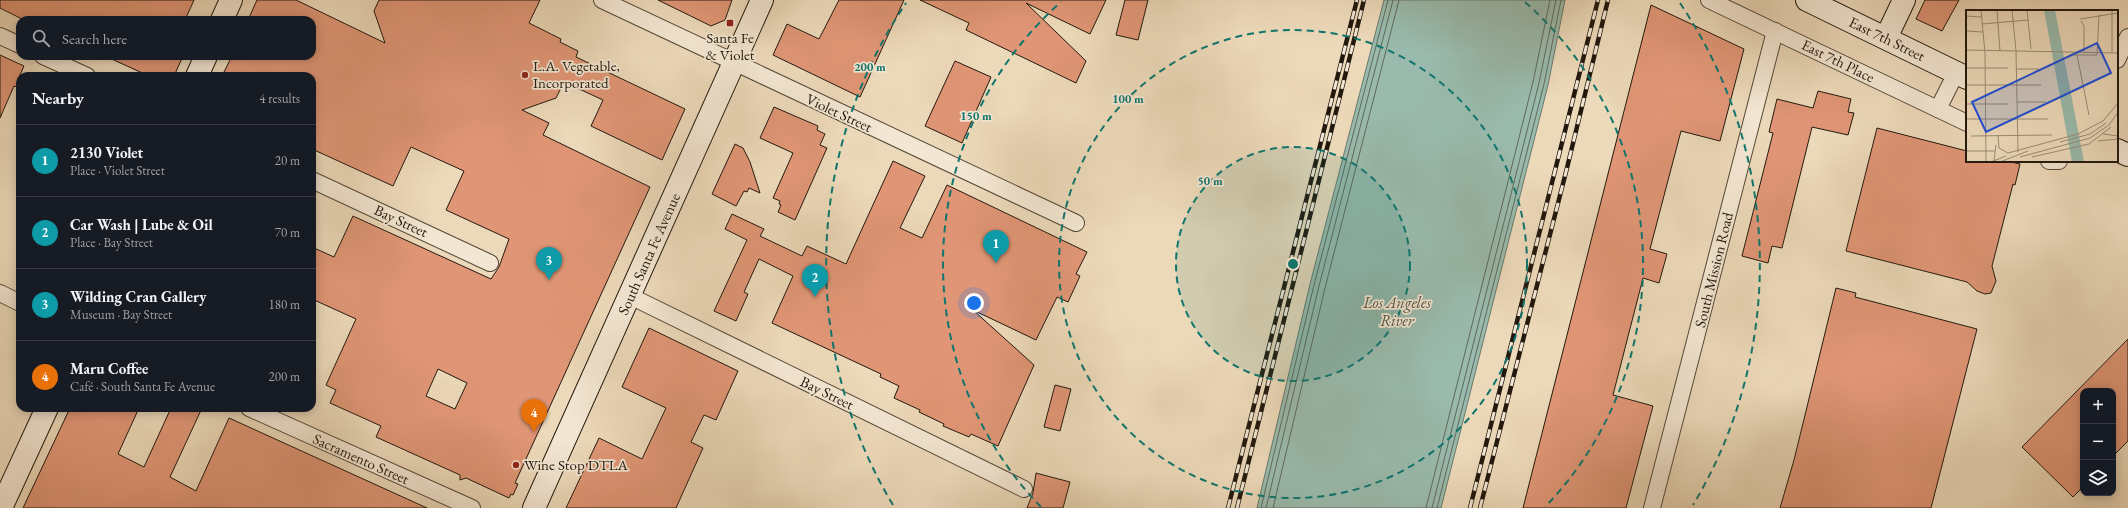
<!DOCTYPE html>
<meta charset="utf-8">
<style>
body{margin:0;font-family:"EB Garamond",serif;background:#20242c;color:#f1f3f6}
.controls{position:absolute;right:12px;bottom:12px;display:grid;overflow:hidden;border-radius:8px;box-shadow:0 2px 10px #0003}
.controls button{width:36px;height:36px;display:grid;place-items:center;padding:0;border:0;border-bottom:1px solid #363941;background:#171b24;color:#f1f3f6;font:20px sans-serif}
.you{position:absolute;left:974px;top:303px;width:14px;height:14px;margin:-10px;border:3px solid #fff;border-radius:50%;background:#1a73e8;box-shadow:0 0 0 6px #1a73e833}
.badge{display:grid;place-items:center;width:26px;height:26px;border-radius:50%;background:#ea580c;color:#fff;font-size:13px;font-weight:700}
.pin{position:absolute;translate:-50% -33px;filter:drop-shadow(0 1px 2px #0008)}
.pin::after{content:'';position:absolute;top:21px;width:14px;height:12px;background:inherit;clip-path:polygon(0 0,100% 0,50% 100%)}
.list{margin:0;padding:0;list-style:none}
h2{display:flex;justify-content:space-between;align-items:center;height:52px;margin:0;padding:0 16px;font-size:17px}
h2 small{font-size:13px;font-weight:400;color:#9ea1a6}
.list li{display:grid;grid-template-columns:26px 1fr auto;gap:12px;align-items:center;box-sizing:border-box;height:72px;padding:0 16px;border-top:1px solid #363941}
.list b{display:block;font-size:15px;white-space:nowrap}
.list p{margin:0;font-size:13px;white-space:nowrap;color:#9ea1a6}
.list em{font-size:13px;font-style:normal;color:#9ea1a6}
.icon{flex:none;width:22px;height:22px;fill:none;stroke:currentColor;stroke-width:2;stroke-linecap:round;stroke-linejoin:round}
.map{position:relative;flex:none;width:2128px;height:508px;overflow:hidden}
.search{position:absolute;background:#171b24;box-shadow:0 2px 10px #0003;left:16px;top:16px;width:300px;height:44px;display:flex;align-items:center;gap:10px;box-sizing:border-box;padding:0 14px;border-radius:12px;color:#9ea1a6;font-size:15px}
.panel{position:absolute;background:#171b24;box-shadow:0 2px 10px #0003;left:16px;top:72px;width:300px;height:340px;border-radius:12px}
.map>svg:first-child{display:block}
</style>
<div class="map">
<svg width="2128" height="508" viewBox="0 0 2128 508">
<rect width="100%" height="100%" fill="#ecd9b9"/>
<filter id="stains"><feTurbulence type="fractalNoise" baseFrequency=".005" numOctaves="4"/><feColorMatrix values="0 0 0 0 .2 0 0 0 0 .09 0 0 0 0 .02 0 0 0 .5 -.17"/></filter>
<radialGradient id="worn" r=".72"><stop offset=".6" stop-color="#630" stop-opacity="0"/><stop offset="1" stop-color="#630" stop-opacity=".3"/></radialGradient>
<path fill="#99baac" stroke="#69796d" d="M1384,0H1565L1548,85L1441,508H1257L1310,284Z"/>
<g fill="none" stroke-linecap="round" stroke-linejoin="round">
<g stroke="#5e695d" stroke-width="1">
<path d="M1261,508L1314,285L1388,0"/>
<path d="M1266,508L1319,286L1393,0"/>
<path d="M1273,508L1325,288L1399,0"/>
<path d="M1426,508L1533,82L1550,0"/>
<path d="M1432,508L1539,83L1556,0"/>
<path d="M1437,508L1544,84L1561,0"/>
</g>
</g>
<g fill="#e09676" stroke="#22180e" fill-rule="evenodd">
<path d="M0,0H194L185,20H24L0,8Z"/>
<path d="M257,0H296L385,43L374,11L379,0H540L529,23L561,39L560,42L578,51L576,57L685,109L662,160L591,126L603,100L564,82L556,98L522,110L549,123L543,135L650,187L515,483L518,484L513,495L511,494L509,498L466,478L460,480V475L376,437L381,426L330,403L336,390L326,385L356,319L312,299V247L334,257L353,216L491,279L499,267L509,239L446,210L464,171L411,147L393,186L312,149V76H222L232,56H312V20H248ZM438,369L467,383L455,409L426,396Z"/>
<path d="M658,0H732L725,20L711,26Z"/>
<path d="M839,0H904L860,97L773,55L787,24L819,39Z"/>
<path d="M920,0H1106L1090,34L1026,3L1086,61L1076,83L966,30L969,23Z"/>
<path d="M1125,0H1148L1138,40L1116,35Z"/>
<path d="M1925,0H1959L1942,31L1916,19Z"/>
<path d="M1651,5L1744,49L1720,141L1681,131L1650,249L1667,254L1659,283L1643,278L1613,395L1653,406L1626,508H1523Z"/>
<path d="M0,55L24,66L20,75V88L14,86L0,118Z"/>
<path d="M105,56H183L174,76H149Z"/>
<path d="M955,61L991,77L962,143L925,126Z"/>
<path d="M1818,91L1851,99L1848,112L1854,113L1848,135L1812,127L1782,248L1772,246L1768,263L1742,256L1773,133L1769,132L1777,99L1813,108Z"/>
<path d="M774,107L818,126L817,130L825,134L820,145L827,148L795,220L778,212L781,205L779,204L780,201L773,198L793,153L760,138Z"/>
<path d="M1877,128L1967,151V161H2007L2020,164L2015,185L2013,184L1992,266L1996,281L1991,293L1985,294L1977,291L1967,282L1846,251Z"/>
<path d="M735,144L743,148L750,162L760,193L749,188L747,192L744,191L736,206L712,194Z"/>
<path d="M893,161L925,176L900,228L922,238L947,185L1087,252L1076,274L1080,276L1068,302L1057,297L1036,340L973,310L1034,365L998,446L971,434L969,437L943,426L944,424L919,412L920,410L894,398L899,386L880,377L881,374L772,323L793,276L759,259L744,292L748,294L736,321L714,311L747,240L725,229L732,214L764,229L760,236L802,256L807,246L846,264Z"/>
<path d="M1836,288L1856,293L1855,297L1977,329L1931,508H1780L1794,460Z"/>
<path d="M649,328L738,371L716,420L704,415L691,442L703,448L676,508H566L599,438L642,459L666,408L622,387Z"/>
<path d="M2128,339V441L2113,456V391H2083V487L2073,497L2022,447Z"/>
<path d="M1055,385L1071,389L1060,431L1044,427Z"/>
<path d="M70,408H139L118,454L144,467L171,408H202L170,477L196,491L229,418L427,508H23Z"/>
<path d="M1036,473L1070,482L1063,508H1027L1033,493Z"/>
</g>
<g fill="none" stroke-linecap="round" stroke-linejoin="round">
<g stroke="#544839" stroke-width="18">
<g id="street">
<path d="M602,0L1076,223"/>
<path d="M1709,0L1967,123"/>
<path d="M0,36L20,45"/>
<path d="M43,56L87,76"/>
<path d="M2117,60L2128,37"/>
<path d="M1938,109L1956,73"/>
<path d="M2049,161H2059"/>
<path d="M312,180L490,263"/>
<path d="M0,293L20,303"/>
<path d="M630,296L1024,489"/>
<path d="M249,408L472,508"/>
<path d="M1652,508L1775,31"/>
</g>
</g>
<g stroke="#22180e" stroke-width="24">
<g id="secondary">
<path d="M1807,0L1967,78"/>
<path d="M222,20L231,0"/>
<path d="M1886,38L1904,0"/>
<path d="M197,76L206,56"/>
<path d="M2117,150L2128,155"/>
<path d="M1,508L47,408"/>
<path d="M534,508L762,0"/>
</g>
</g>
<use href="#street" stroke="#f3e6d2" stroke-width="16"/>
<use href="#secondary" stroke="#f3e6d2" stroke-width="22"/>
<g stroke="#22180e" stroke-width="4.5">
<g id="rail">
<path d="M1228,508L1357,0"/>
<path d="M1237,508L1364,0"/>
<path d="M1470,508L1598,0"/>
<path d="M1480,508L1566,172L1608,0"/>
</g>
</g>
<use href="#rail" stroke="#f3e6d2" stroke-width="3" stroke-dasharray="9" stroke-linecap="butt"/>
</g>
<circle cx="1293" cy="264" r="117" fill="#0f766e" fill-opacity=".12"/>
<g fill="none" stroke="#0f766e" stroke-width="2" stroke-dasharray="7 5">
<circle cx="1293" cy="264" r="117"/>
<circle cx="1293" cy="264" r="234"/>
<path d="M1041 507A350 350 0 0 1 1061 2M1525 2A350 350 0 0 1 1545 507"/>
<path d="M893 505A467 467 0 0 1 906 3M1680 3A467 467 0 0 1 1693 505"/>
</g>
<g fill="#8f2418" stroke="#f3e6d2" stroke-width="1.5">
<rect x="726" y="19" width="8" height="8" rx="2"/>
<circle cx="525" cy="75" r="4"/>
<circle cx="516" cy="465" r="4"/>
</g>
<g text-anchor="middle" stroke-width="3.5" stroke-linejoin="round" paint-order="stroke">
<g font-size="15" fill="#22180e" stroke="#f3e6d2" text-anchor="start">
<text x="730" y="43" text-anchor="middle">Santa Fe<tspan x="730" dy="17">&amp; Violet</tspan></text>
<text x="533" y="71">L.A. Vegetable,<tspan x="533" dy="17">Incorporated</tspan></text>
<text x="524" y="470">Wine Stop DTLA</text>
</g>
<g font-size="15" fill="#22180e" stroke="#f3e6d2">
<text transform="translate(1887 39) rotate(26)" y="5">East 7th Street</text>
<text transform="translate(1838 61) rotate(26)" y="5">East 7th Place</text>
<text transform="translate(839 113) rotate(25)" y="5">Violet Street</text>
<text transform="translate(401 221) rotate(25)" y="5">Bay Street</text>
<text transform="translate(649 254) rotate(-66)" y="5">South Santa Fe Avenue</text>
<text transform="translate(1714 270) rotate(-76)" y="5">South Mission Road</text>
<text transform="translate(827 393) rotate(26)" y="5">Bay Street</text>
<text transform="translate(361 459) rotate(24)" y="5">Sacramento Street</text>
</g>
<g font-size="16" font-style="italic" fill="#4c5145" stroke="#f3e6d2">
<text x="1397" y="308">Los Angeles<tspan x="1397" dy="18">River</tspan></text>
</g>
</g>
<g transform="translate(1966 10)">
<rect width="152" height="152" fill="#ecd9b9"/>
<path d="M78,0H89L118,152H106Z" fill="#99baac"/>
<path fill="none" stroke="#9b8c75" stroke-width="1" d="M15,0L19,43L20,152M31,0L34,41M46,0L50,41M61,0L65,39M0,6L15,7M114,9L152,3M115,11L118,16V42M16,14L62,10M0,21L17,22M0,40L152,43M50,41L52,142M146,42V0M103,45H131L133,5M111,45L123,105M0,58H42M51,59H73M0,75H75M51,92H80M0,94H42M0,109H82M137,124L152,126M32,125L33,138L42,143L112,124L137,111L152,93M5,126L86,125M132,131L152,129M94,132L124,124L140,113M0,141H29M54,147L124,128L143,115L152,102M66,147L123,134L145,117M28,151L30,135M25,152L40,146M34,152L62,141"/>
<path fill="#1d4ed8" fill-opacity="0.15" stroke="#1d4ed8" stroke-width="2" d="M131,33L145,63L20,122L6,92Z"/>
<rect width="152" height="152" fill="none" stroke="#22180e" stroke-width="2"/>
</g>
<circle cx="1293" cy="264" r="6" fill="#0f766e" stroke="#f3e6d2" stroke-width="2"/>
<g font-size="12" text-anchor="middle" font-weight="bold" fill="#0f766e" stroke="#f3e6d2" stroke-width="3.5" stroke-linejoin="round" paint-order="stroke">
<text x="870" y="71">200 m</text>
<text x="1128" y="103">100 m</text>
<text x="976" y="120">150 m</text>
<text x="1210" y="185">50 m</text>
</g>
<rect width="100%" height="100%" filter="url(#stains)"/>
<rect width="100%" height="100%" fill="url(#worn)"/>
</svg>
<div class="controls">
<button>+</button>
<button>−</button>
<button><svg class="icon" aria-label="layers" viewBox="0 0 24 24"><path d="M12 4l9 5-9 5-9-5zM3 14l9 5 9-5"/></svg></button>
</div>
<div class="you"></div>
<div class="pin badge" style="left:996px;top:263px;background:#0f9aa8">1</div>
<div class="pin badge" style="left:815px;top:297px;background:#0f9aa8">2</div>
<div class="pin badge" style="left:549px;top:280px;background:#0f9aa8">3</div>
<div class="pin badge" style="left:534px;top:432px;background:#e8710a">4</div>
<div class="search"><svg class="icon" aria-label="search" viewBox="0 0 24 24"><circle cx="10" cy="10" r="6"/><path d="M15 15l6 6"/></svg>Search here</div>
<section class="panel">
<h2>Nearby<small>4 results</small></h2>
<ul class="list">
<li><span class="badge" style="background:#0f9aa8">1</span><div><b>2130 Violet</b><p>Place · Violet Street</p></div><em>20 m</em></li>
<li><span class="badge" style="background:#0f9aa8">2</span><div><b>Car Wash | Lube &amp; Oil</b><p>Place · Bay Street</p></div><em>70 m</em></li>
<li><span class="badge" style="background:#0f9aa8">3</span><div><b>Wilding Cran Gallery</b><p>Museum · Bay Street</p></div><em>180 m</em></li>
<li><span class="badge" style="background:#e8710a">4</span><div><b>Maru Coffee</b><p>Café · South Santa Fe Avenue</p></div><em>200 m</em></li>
</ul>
</section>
</div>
